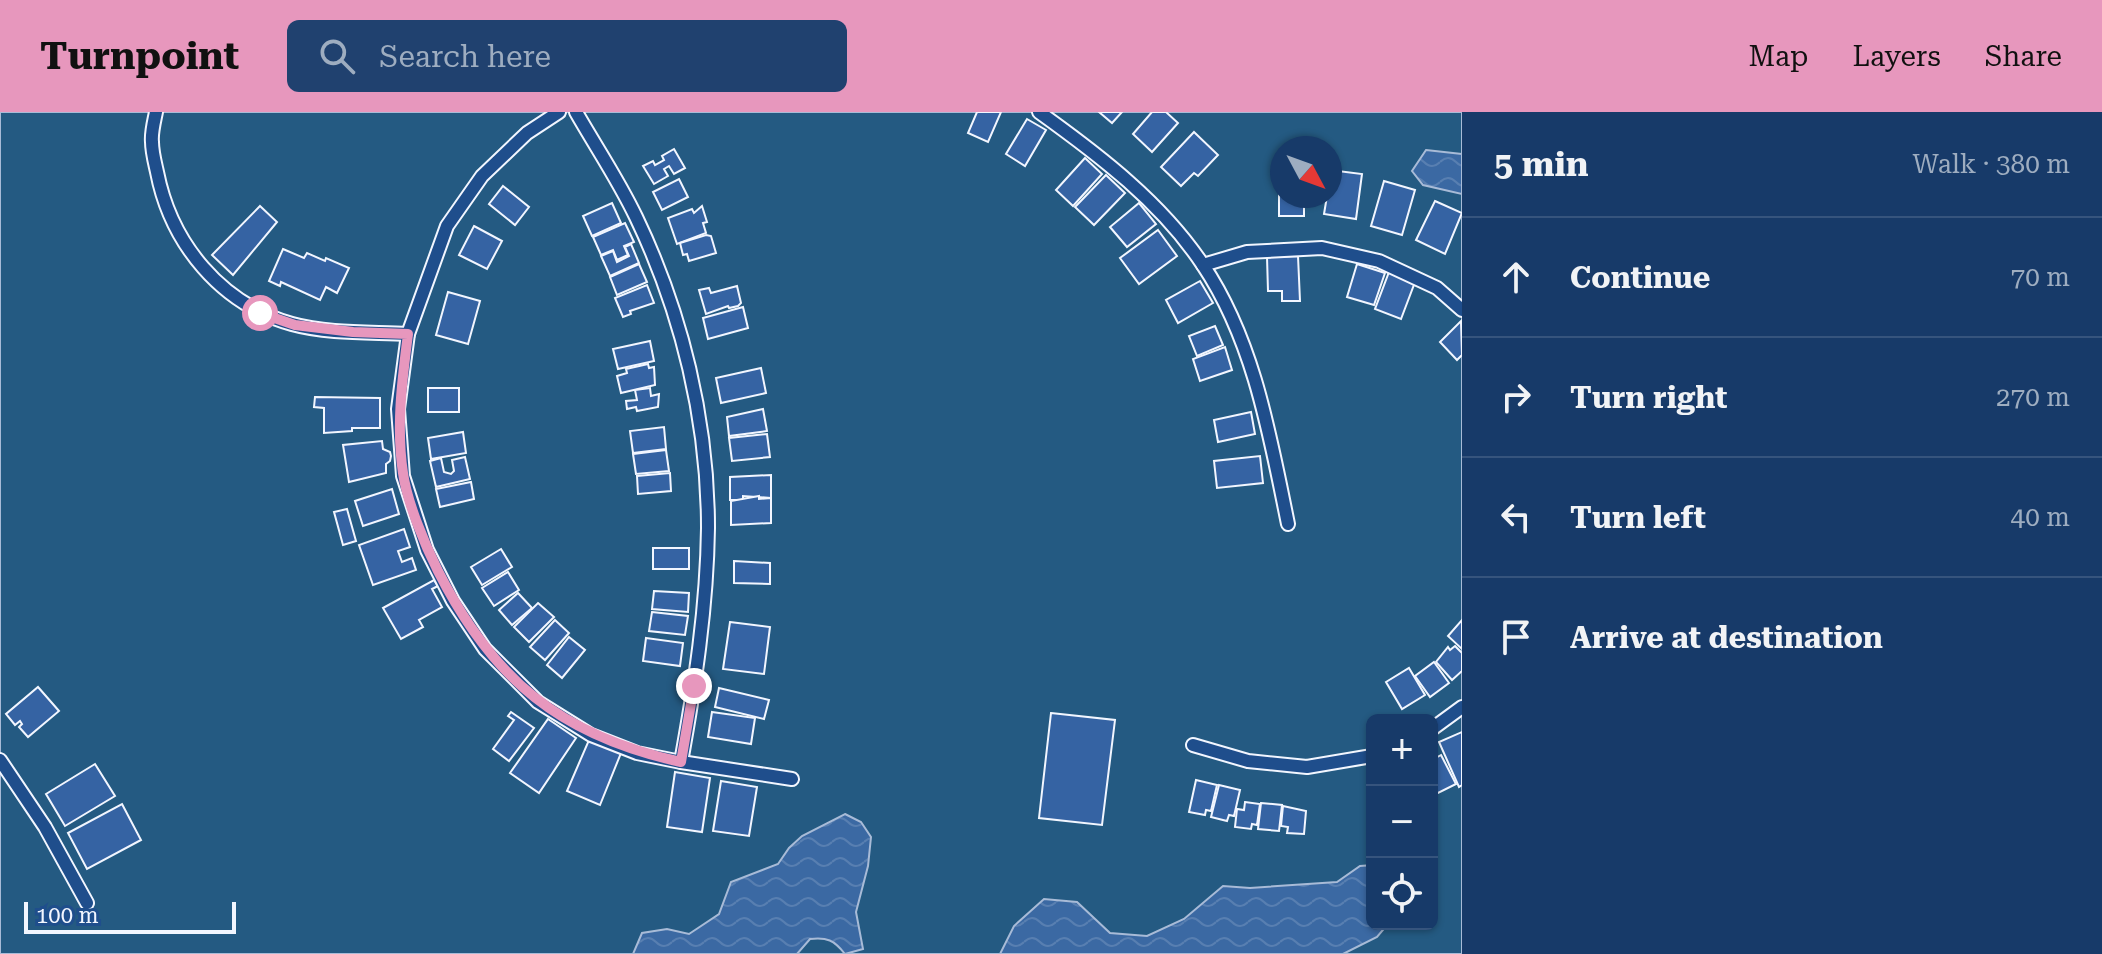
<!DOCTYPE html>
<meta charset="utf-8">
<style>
body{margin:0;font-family:"Roboto Serif",serif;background:#20416f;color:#f1f3f6}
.controls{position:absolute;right:24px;bottom:24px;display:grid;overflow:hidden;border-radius:12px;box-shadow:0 2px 6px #0004}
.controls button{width:72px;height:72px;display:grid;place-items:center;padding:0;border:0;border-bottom:2px solid #36547d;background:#173a69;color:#f1f3f6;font:40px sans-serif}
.compass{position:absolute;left:1270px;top:24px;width:72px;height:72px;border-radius:50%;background:#173a69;box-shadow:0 2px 6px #0004;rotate:131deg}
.scale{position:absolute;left:24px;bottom:20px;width:212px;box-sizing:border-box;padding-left:8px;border:4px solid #f2f6ff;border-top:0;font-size:22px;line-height:28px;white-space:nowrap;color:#f2f6ff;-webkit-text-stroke:6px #1f4e8c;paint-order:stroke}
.stop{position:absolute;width:24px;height:24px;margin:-18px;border:6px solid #e797bd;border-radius:50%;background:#fff}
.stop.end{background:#e797bd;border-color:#fff;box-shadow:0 2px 8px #0008}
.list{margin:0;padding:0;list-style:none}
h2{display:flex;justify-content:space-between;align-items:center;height:104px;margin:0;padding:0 32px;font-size:34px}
h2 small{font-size:26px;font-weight:400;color:#9eadc0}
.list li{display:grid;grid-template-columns:52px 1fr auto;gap:24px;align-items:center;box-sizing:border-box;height:120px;padding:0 32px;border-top:2px solid #36547d}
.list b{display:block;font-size:30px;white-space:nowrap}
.list em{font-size:26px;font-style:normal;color:#9eadc0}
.icon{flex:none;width:44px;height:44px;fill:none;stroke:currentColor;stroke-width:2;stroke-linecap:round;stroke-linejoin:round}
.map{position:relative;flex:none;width:1462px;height:842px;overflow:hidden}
header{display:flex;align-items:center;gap:48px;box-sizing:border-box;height:112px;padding:0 40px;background:#e797bd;color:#111}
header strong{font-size:38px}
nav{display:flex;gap:44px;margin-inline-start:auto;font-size:28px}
.search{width:560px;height:72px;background:#20416f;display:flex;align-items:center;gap:20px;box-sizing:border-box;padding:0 28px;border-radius:12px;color:#9eadc0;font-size:30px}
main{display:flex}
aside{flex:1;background:#173a69}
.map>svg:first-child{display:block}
</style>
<header>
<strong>Turnpoint</strong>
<div class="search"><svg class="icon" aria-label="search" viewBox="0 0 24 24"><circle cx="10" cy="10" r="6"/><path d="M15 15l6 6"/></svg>Search here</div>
<nav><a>Map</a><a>Layers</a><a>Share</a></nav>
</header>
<main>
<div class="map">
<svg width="1462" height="842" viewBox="0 0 1462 842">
<defs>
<pattern id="water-waves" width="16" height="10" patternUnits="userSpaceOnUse" patternTransform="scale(2)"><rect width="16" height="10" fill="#3b69a3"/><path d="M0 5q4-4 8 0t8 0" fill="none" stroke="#587fb1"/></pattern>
</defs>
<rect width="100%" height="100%" fill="#1f4e8c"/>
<path fill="#245a82" stroke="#a8bbd7" stroke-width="2" fill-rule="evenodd" d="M0,0H1462V842H0ZM1282,36H1330V84H1282ZM1372,608H1432V812H1372Z"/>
<g fill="url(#water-waves)" stroke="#a8bbd7" stroke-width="2">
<path d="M1426,38L1462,42V82L1423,73L1412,59Z"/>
<path d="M845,702L861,710L871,725L868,754L856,800L863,837L845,842C834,828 827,825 810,827L797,842H633L642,821L667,817L689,822L719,802L731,770L778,752L789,736L802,724Z"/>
<path d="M1372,753V812H1388L1377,825L1343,842H1000L1014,814L1044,787L1077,790L1110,821L1147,824L1184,807L1223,774L1250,776L1337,770L1360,754Z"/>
</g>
<g fill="#3563a3" stroke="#f2f6ff" stroke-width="2">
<path d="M977,0H1001L988,30L968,21Z"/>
<path d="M1099,0H1122L1112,11Z"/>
<path d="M1152,0H1166L1178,11L1152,40L1133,22Z"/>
<path d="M1027,7L1046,18L1025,54L1006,42Z"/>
<path d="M1194,20L1218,43L1198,64L1194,61L1181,74L1161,55Z"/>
<path d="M674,37L685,56L674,62L669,54L664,57L668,64L654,72L643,54L653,49L655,53L664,48L662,44Z"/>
<path d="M1085,46L1102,62L1073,94L1056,78Z"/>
<path d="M1330,58L1362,62L1356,107L1324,102L1327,84H1330Z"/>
<path d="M1106,63L1125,81L1094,113L1075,95Z"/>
<path d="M679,67L688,85L662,98L653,80Z"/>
<path d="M1279,69H1282V84H1304V104H1279Z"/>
<path d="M1384,69L1415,78L1402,123L1371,114Z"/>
<path d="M503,74L529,95L515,113L489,92Z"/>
<path d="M1435,89L1462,101L1445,142L1416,128Z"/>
<path d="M612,91L621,111L592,124L583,104Z"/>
<path d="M1139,91L1156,112L1127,135L1110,115Z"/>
<path d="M260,94L277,110L233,163L212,143Z"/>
<path d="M702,94L707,110L703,111L706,121L677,132L668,106L692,97L694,101Z"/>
<path d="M625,111L634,130L624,134L628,143L617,148L613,138L601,143L593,125Z"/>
<path d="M474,114L502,129L487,157L459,143Z"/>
<path d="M1158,118L1177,144L1139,172L1120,146Z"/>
<path d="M706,123L711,124L716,141L689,149L687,142L683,143L680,131Z"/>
<path d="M631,132L639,151L610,164L601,144L613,139L617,150L629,144L625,135Z"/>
<path d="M283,137L304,146L307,141L325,149L326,146L349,156L337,181L326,175L320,188L281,170L280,174L269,169Z"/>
<path d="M1298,144L1300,189H1282V179H1268L1267,145Z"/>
<path d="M639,152L647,170L617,183L610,165Z"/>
<path d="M1357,152L1385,161L1374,193L1347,185Z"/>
<path d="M1389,160L1415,170L1401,207L1375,197Z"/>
<path d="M1200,169L1213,191L1178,211L1166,188Z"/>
<path d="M647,173L654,191L630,199L631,202L623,205L615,186Z"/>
<path d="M737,174L741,191L738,194L729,196L728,194L706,202L699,178L709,176L711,181Z"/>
<path d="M448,180L480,189L468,232L436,223Z"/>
<path d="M743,195L748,216L708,227L703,206Z"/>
<path d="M1461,209L1462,243L1457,248L1440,230Z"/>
<path d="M1215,214L1223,233L1197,244L1189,224Z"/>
<path d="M650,229L654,249L618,257L613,237Z"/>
<path d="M1225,235L1232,258L1200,269L1193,247Z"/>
<path d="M648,252L649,256L654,255L655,273L621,281L617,264L627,261L626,257Z"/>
<path d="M761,256L766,281L721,291L716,266Z"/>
<rect x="428" y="276" width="31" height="24"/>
<path d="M650,276L651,284L659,282L658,295L637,299L636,295L627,297L626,289L637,288L635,278Z"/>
<path d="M315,285L380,286V316H352V319L324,321V296L314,295Z"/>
<path d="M763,297L767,319L729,324L727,305Z"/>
<path d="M1251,300L1255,322L1218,330L1214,308Z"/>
<path d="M664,315L666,337L633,341L630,319Z"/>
<path d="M463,320L466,341L431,347L428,326Z"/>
<path d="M767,322L770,345L732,349L729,326Z"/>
<path d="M382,329L383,337L390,340L391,344L390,349L386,352V361L349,370L343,333Z"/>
<path d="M666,338L669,359L636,362L633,342Z"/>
<path d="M1260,344L1263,371L1217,376L1214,349Z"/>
<path d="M465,345L470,367L436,375L430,349L441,346L444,360L451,362L454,359L452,348Z"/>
<path d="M670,361L671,379L638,382L637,364Z"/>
<path d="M771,363V386L743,384V388H730V365Z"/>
<path d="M471,370L474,387L440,395L436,377Z"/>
<path d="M392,377L399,402L363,414L355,389Z"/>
<path d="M759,384V387L771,386V411L731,413V389Z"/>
<path d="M347,397L356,429L343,433L334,400Z"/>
<path d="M404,417L410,435L398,439L402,450L412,446L416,458L373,473L359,433Z"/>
<rect x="653" y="436" width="36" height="21"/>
<path d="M501,437L512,455L482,473L471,455Z"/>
<path d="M734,449L770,451V472L734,471Z"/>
<path d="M508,460L519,478L494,494L482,476Z"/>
<path d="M434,468L438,474L432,477L442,495L419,508L423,515L401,527L383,496Z"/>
<path d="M654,479L689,481L688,500L652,497Z"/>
<path d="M518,481L532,496L512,513L499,498Z"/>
<path d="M538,491L554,505L529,530L514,515Z"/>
<path d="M652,500L688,504L685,523L649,519Z"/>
<path d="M555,508L569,521L545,548L530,535Z"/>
<path d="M1462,508V537L1448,524Z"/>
<path d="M730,510L770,515L764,562L723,557Z"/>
<path d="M569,525L585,538L562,566L547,553Z"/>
<path d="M646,526L683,531L680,554L643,549Z"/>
<path d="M1455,534L1462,541V559L1452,568L1436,550L1448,535L1450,538Z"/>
<path d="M1434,550L1449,571L1430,585L1415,564Z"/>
<path d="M1409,556L1425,583L1402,597L1386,570Z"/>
<path d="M38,575L59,599L28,625L19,615L22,612L20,609L15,613L6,602Z"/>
<path d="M719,576L769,588L764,607L715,595Z"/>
<path d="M511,600L534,616L509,649L493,637L514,608L508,604Z"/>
<path d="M712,600L755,606L751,632L708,625Z"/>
<path d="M1051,601L1115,608L1102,713L1039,706Z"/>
<path d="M548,607L576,626L539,681L510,661Z"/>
<path d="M1462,620V673L1459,675L1439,630Z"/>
<path d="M589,628L621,641L600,693L567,679Z"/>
<path d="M1441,643L1456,672L1434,683L1432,648Z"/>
<path d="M95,652L115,684L65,714L46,682Z"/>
<path d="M675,660L710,666L702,720L667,715Z"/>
<path d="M1196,668L1217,673L1211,699L1206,698L1205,703L1189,700Z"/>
<path d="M721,669L757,675L749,724L713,719Z"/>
<path d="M1219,673L1240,678L1234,704L1229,703L1227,709L1211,705Z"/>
<path d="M1245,690L1260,692L1257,713L1252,712L1251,717L1235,715L1237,697L1244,698Z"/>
<path d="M1261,691L1282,693L1279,719L1258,717Z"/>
<path d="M122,692L141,728L87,757L68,721Z"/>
<path d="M1283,694L1306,699L1304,722L1287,721L1288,715L1281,714Z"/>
</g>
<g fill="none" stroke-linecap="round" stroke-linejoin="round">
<g stroke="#f2f6ff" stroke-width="16">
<g id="minor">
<path d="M156,0C154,10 151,21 152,30C152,40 155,51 157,60C171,132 221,192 292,212C328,222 371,220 408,222"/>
<path d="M559,0L527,21L482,64L447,114L408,222L398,297L403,364L427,438L453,489L485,537L538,590L591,623L637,641L681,650L792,667"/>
<path d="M576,0C596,35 619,69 636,105C682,201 708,309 708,416C707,495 695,573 681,650"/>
<path d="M1039,0C1099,43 1162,91 1203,153C1254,229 1270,324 1288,412"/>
<path d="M1203,153L1247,140L1322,136L1379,149L1437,176L1462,198"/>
<path d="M1432,617L1462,595"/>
<path d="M1193,633L1248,649L1307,655L1372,644"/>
<path d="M0,648L45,715L87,791"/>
</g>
</g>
<use href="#minor" stroke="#1f4e8c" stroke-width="12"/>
</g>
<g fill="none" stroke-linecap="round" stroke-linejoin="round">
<path stroke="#e797bd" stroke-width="10" d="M260,201L295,213L353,220L408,222C402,269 396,314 403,361C407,390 425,433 438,459C493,568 561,624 681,650L694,574"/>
</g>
</svg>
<div class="controls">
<button>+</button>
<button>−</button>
<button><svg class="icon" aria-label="locate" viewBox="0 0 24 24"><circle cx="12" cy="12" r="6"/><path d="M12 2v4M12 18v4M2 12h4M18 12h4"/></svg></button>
</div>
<svg class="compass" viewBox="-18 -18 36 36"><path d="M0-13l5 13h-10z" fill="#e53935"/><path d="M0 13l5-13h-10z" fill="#9eadc0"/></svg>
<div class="scale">100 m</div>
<div class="stop" style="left:260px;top:201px"></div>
<div class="stop end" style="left:694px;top:574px"></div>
</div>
<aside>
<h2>5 min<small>Walk · 380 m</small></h2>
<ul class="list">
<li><svg class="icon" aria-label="ahead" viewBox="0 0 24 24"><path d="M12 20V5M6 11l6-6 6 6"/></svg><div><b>Continue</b></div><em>70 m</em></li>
<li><svg class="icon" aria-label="right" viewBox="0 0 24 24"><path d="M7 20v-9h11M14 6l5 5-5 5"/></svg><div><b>Turn right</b></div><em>270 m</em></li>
<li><svg class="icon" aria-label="left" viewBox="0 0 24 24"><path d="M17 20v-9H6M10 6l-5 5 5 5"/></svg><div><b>Turn left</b></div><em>40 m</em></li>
<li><svg class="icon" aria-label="arrive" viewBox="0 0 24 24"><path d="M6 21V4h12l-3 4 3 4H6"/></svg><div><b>Arrive at destination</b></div></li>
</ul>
</aside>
</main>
